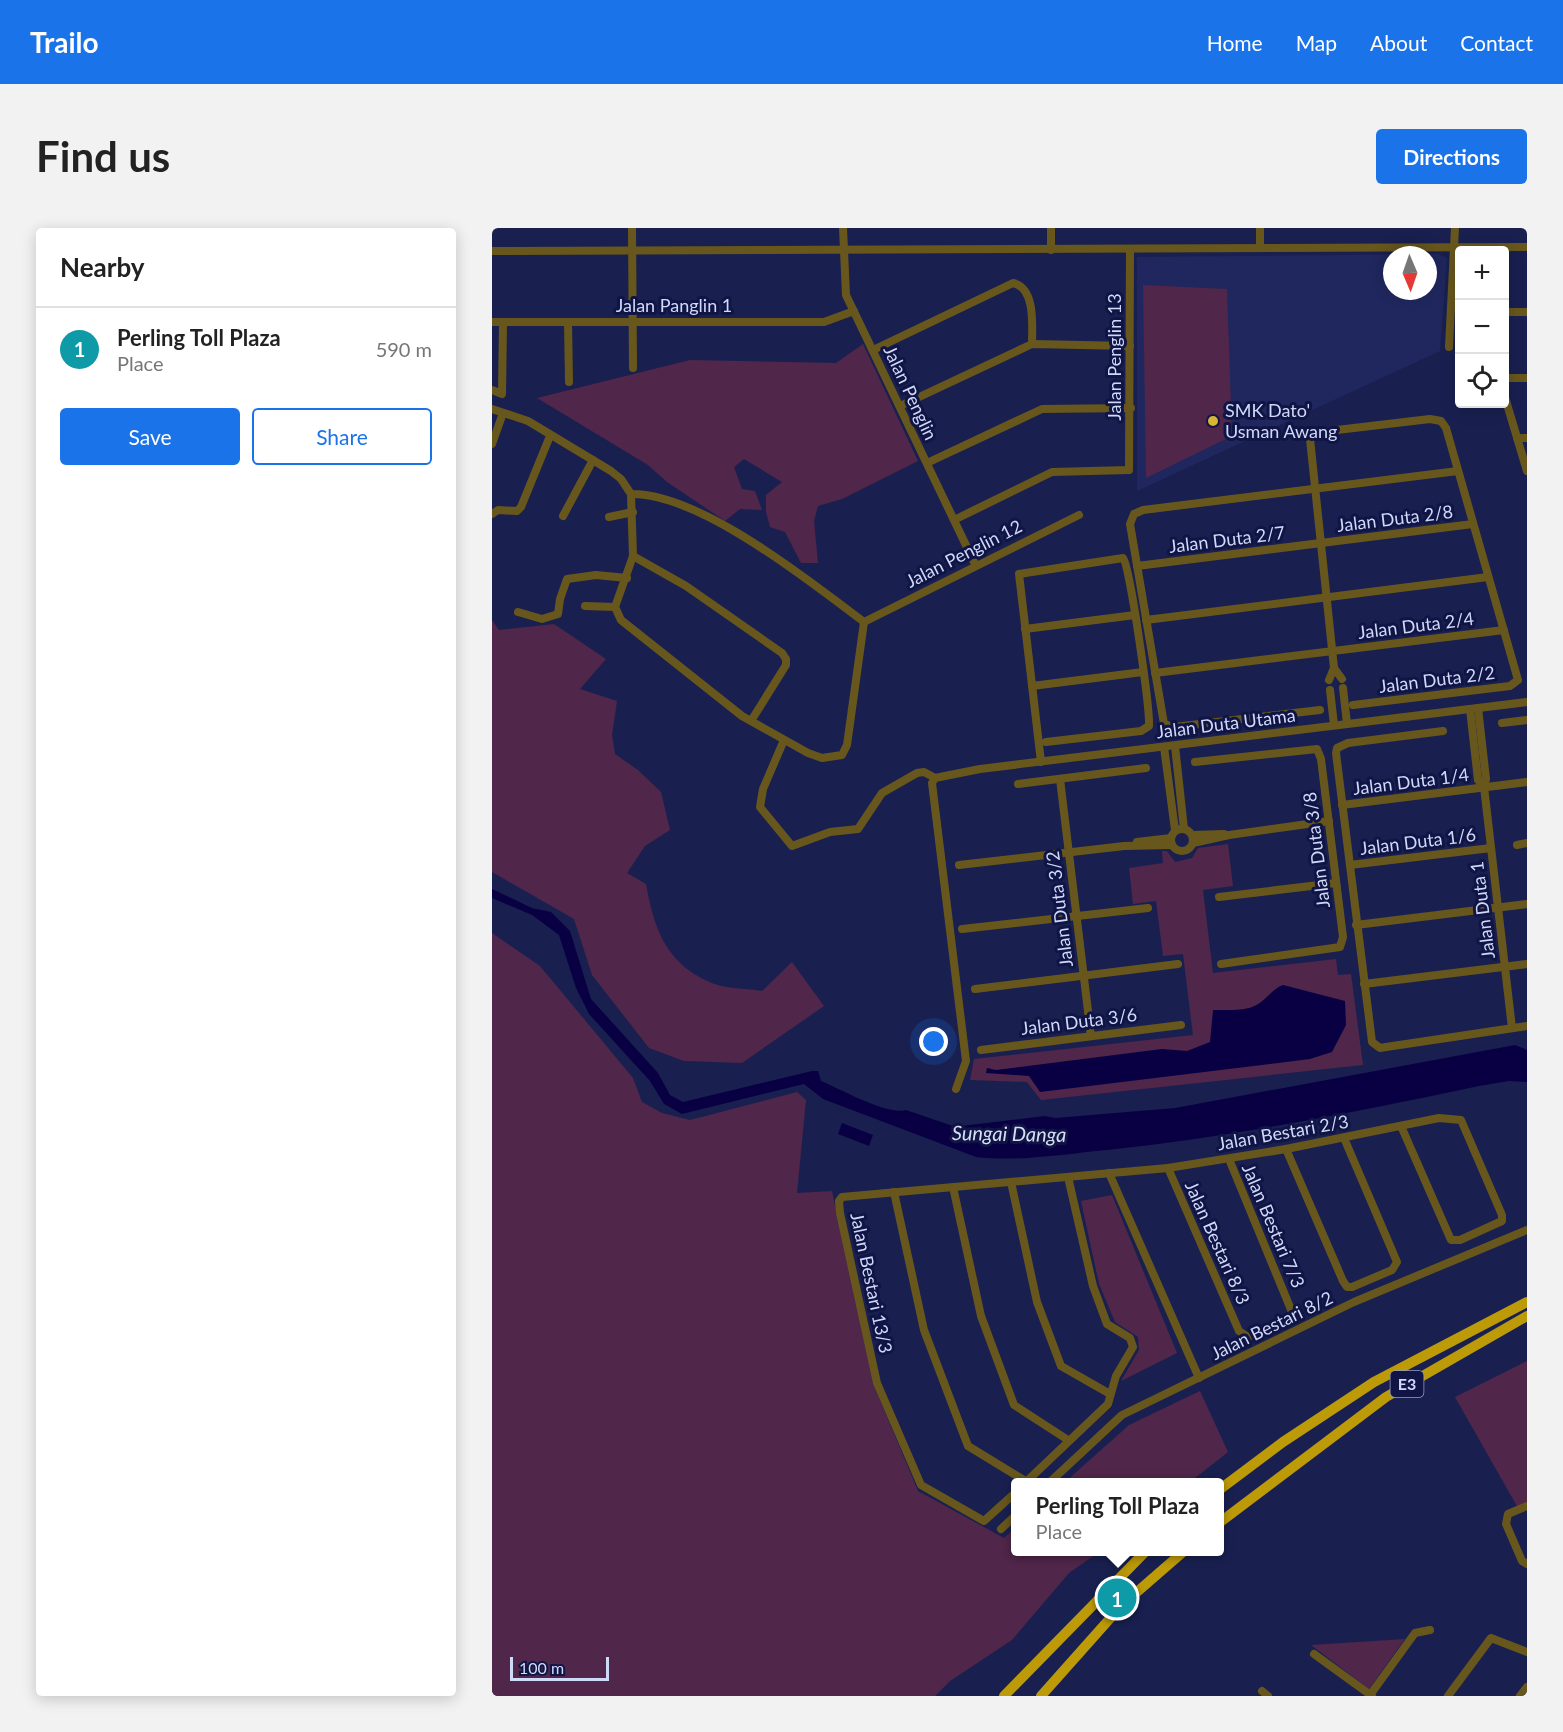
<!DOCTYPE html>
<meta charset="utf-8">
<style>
body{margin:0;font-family:Lato,sans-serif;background:#f2f2f2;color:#222}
.controls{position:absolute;right:18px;top:18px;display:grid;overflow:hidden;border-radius:6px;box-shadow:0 3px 15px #0003}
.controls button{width:54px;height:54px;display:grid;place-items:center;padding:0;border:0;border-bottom:2px solid #e0e0e0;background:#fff;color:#222;font:30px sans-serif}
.compass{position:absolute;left:891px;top:18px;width:54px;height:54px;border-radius:50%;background:#fff;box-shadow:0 3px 15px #0003;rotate:178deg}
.scale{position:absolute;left:18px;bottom:15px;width:99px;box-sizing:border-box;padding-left:6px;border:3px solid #d0d9f8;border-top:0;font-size:16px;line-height:21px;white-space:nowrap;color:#d0d9f8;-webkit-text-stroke:4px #101545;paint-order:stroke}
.you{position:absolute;left:442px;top:814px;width:21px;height:21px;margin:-15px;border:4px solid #fff;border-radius:50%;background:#1a73e8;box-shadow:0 0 0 9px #1a73e833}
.badge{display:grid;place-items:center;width:39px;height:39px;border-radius:50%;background:#1a73e8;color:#fff;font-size:20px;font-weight:700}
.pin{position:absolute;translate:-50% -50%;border:3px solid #fff;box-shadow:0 2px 6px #0006}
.popup{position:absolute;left:519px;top:1250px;width:213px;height:78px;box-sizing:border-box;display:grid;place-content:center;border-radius:6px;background:#fff;filter:drop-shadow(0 2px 4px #0005);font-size:20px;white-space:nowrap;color:#767676}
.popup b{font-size:22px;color:#222}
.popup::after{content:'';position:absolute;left:50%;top:100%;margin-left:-12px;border:12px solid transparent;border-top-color:#fff}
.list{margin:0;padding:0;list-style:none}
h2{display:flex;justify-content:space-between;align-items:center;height:78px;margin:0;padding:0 24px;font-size:26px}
h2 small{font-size:20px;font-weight:400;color:#767676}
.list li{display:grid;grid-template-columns:39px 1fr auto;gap:18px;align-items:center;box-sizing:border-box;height:84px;padding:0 24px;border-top:2px solid #e0e0e0}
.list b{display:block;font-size:22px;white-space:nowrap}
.list p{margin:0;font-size:20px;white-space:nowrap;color:#767676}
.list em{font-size:20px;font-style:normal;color:#767676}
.actions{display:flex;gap:12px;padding:18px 24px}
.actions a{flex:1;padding:14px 0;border:2px solid #1a73e8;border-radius:6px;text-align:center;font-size:21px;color:#1a73e8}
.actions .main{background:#1a73e8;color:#fff}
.icon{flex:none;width:33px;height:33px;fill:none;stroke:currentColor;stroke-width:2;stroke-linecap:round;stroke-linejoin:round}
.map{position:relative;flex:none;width:1035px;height:1468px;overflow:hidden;border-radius:6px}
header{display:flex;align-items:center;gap:36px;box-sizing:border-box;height:84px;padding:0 30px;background:#1a73e8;color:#fff}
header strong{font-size:28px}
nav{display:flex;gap:33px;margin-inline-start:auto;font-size:21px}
.intro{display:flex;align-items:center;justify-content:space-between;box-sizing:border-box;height:144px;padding:0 36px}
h1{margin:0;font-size:42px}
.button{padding:15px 27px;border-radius:6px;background:#1a73e8;color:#fff;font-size:21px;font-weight:700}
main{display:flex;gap:36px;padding:0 36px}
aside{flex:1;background:#fff;border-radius:6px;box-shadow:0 3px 15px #0003}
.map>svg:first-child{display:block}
</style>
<header>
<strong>Trailo</strong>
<nav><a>Home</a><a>Map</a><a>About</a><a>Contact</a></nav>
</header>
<div class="intro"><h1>Find us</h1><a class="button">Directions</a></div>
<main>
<aside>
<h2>Nearby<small></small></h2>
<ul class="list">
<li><span class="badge" style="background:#0f9aa8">1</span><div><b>Perling Toll Plaza</b><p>Place</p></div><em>590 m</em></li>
</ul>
<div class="actions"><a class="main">Save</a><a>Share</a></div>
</aside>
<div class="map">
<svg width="1035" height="1468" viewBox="0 0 1035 1468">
<rect width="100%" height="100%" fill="#192050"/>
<path fill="#1f275e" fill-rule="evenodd" d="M946,26L955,30L948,123L645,263V29ZM900,27H936V63H900Z"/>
<g fill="#50264a">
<path d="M651,57L735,61L740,208L654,250Z"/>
<path d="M371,116L426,233L350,271L326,278L322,293L326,335H309L293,304L278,299L274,284V267L290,254L252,231L242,239L250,261L263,263L270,282L248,281L233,293L175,254L156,237L45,170L198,132L344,135Z"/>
<path d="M0,392L7,402L62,396L114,431L88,461L125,473L120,507L123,526L146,542L169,564L178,602L153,618L135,645L154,656C162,700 173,733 215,753C230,761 253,760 270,763L300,734L332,778L250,835L192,833L157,820L100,747L82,691L0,644Z"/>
<path d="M736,616L741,658L711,662L721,745L844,731L846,747L859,746L871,837L549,872L535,854L478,852L482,831L701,807L691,726L671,728L664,673L641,676L637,640L671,635L670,623H675L683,634L700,630L706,620Z"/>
<path d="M0,705L48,738L141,850L150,874L170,885L198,892L305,864L314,872L305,965L340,963L382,1158L426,1263L512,1310L523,1300V1324H607L577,1345L520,1412L458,1453L443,1468H0Z"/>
<path d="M620,967L685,1125L629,1153L647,1122L646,1109L623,1094L607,1056L589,973Z"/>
<path d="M1035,1133V1276L1026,1280L963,1169Z"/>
<path d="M708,1163L736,1224L698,1254H573L637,1197Z"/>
<path d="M913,1411L877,1461L819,1417Z"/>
</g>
<g fill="#080043">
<path d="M0,661L40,680L59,684L78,703L99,771L166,845L178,867L191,874L320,843H326L329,853C348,861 397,888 414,882L461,898H469L553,888L563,890L683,880L1023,817L1035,822V854L1017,853L987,858C864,884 741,909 615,922C572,926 527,934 484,929L331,871L312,856L190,886L172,876L158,853L97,786L84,760L67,707L40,687L0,670Z"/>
<path d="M791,757L853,773L854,797L840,824L818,831L548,864L537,848L494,845L495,840L504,842L670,821L695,823L718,814L721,782C733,782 749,783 760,779C773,775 779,761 791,757Z"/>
<path d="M350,895L381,907L377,918L346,906Z"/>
</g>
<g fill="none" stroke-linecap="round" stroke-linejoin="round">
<g stroke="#68571c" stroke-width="8">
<path d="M140,0L141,140"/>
<path d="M351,0L354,67L483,336"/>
<path d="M559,0V22"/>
<path d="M768,0V20"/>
<path d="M0,23L1035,19"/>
<path d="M1012,84H1035"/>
<path d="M0,94H332L362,83"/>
<path d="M76,94L77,154"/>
<path d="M957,119L963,0"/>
<path d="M381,122L521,55C544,60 540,98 540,116"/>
<path d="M1012,150H1035"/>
<path d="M0,162L10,166L11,94"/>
<path d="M1012,166L1035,243"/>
<path d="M408,178L540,116L638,118"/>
<path d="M0,181L36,193L119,243L129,251L139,266C208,265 317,353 372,394"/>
<path d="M1025,210H1035"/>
<path d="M0,216L11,185"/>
<path d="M435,235L550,181L639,180"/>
<path d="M139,266L141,328L194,358L290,425L294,431V437L259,493"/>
<path d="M0,286L6,282L25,283L29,279L58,208"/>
<path d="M71,288L101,232"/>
<path d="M117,289L141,284"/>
<path d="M462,292L560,244L637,242L638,22"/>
<path d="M141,328L123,379L129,392L250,488L316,525L330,530L350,527L355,517L372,394"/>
<path d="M645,338L981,296"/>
<path d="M93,378L123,379"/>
<path d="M26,384L50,391L66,386L68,371L75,351L104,347L135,350"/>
<path d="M654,392L996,349"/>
<path d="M372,394L587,287"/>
<path d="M533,401L643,387"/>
<path d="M663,445L1012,402"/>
<path d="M850,451L842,440L818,211L828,204L938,191L949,193L954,200L1026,452L1018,458L861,477"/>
<path d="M837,452L842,440"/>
<path d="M540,458L651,444"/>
<path d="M851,460L855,496"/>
<path d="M838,462L842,497"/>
<path d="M986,480L994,551L992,559L1020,800"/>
<path d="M978,481L986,552L992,559"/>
<path d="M828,482L682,499L672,496L638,296L642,286L651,282L966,243"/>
<path d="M1010,495L1035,492"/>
<path d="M951,503L856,515L845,520L844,525L880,814L888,820L894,819L1035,798"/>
<path d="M292,512L271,561L268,579L300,618L338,604L366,601L390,565L425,545L432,544L443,550"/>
<path d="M683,518L692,601"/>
<path d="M672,519L683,602"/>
<path d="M549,534L527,346L631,330C638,337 658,481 657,498L649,503L554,514"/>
<path d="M703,534L825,521L829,531L851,709L848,719L729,736"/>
<path d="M568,551L599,808"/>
<path d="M526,556L654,540"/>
<path d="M850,577L1035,554"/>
<circle cx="690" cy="612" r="11"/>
<path d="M701,607L732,606"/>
<path d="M645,614L679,610"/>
<path d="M701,615L737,607L837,593"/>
<path d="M1025,617L1035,615"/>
<path d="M467,637L632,618L680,617"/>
<path d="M858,637L999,620"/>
<path d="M727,669L844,655"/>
<path d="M864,697L1035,676"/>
<path d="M470,701L656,680"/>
<path d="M872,756L1035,736"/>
<path d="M483,761L686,736"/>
<path d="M489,822L689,797"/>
<path d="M464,861L474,833L440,555L443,550L488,541L1035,474"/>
<path d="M794,921L851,1053L855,1059H860L900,1042L905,1034L852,910"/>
<path d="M676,940L747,1103L756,1109L798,1089L800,1084L737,931"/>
<path d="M617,945L707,1150"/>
<path d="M519,954L545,1074L569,1138L618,1166"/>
<path d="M461,959L489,1088L522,1177L576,1212"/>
<path d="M402,964L432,1102L476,1218L535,1254"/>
<path d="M534,1254L616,1176L624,1148L641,1119L638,1110L615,1096L601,1058L576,949"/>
<path d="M558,1254L630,1187L862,1074L1035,1002"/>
<path d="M523,1265L492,1293L429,1257L385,1155L348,985L347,973L350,969L676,940L794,921L947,890L969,892L1010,987V993L968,1012H959L909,898"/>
<path d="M1035,1278L1016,1286L1014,1296L1030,1333L1035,1336"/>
<path d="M509,1301L523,1288"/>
<path d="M822,1426L880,1468"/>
<path d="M770,1463L776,1468"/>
<path d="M878,1467L923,1405L938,1402"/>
<path d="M956,1468L999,1410L1035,1424"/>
<path d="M1028,1468L1035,1459"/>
</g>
<g stroke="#bd9a08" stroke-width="10">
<path d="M727,1262L791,1214L882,1154L1035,1074"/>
<path d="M727,1295L894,1169L1035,1088"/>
<path d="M512,1468L653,1324"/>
<path d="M549,1468L630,1377L691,1324"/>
</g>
</g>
<circle fill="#d8b434" stroke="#101545" stroke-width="2" cx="721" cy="193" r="6"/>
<g text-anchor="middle" stroke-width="6" stroke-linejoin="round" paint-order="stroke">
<rect fill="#101545" stroke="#969ec2" stroke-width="1.5" x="898.5" y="1143" width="33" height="26" rx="4.5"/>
<g font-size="16" font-weight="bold" fill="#d0d9f8">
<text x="915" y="1162">E3</text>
</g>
<g font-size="18" fill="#d0d9f8" stroke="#101545">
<text x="182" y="84">Jalan Panglin 1</text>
<text transform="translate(623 129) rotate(-90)" y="6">Jalan Penglin 13</text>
<text transform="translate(418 165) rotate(65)" y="6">Jalan Penglin</text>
<text transform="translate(903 291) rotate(-7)" y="6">Jalan Duta 2/8</text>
<text transform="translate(735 312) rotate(-7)" y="6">Jalan Duta 2/7</text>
<text transform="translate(472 326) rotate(-27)" y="6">Jalan Penglin 12</text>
<text transform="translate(924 398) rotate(-7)" y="6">Jalan Duta 2/4</text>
<text transform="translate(945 452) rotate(-7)" y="6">Jalan Duta 2/2</text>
<text transform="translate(734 496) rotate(-7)" y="6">Jalan Duta Utama</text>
<text transform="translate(919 554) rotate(-7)" y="6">Jalan Duta 1/4</text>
<text transform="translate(926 614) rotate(-7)" y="6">Jalan Duta 1/6</text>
<text transform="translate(825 622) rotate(-97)" y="6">Jalan Duta 3/8</text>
<text transform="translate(568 681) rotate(-97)" y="6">Jalan Duta 3/2</text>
<text transform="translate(991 682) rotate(-97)" y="6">Jalan Duta 1</text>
<text transform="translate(587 794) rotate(-7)" y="6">Jalan Duta 3/6</text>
<text transform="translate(791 905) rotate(-10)" y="6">Jalan Bestari 2/3</text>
<text transform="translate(781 998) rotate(67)" y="6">Jalan Bestari 7/3</text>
<text transform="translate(725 1015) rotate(66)" y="6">Jalan Bestari 8/3</text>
<text transform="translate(379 1055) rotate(78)" y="6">Jalan Bestari 13/3</text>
<text transform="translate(780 1098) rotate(-26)" y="6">Jalan Bestari 8/2</text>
</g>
<g font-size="18" fill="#d0d9f8" stroke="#101545" text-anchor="start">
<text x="733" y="189">SMK Dato'<tspan x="733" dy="21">Usman Awang</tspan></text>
</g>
<g font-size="20" font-style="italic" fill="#d8dff4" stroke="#101545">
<text transform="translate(517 906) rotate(1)" y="7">Sungai Danga</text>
</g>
</g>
</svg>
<div class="controls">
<button>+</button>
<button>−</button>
<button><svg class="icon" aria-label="locate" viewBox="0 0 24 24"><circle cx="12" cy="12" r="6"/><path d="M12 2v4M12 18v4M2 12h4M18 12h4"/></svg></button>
</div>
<svg class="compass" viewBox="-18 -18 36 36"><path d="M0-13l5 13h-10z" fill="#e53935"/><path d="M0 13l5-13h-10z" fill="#767676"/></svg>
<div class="scale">100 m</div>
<div class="you"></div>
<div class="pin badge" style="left:625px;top:1370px;background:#0f9aa8">1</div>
<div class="popup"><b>Perling Toll Plaza</b>Place</div>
</div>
</main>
